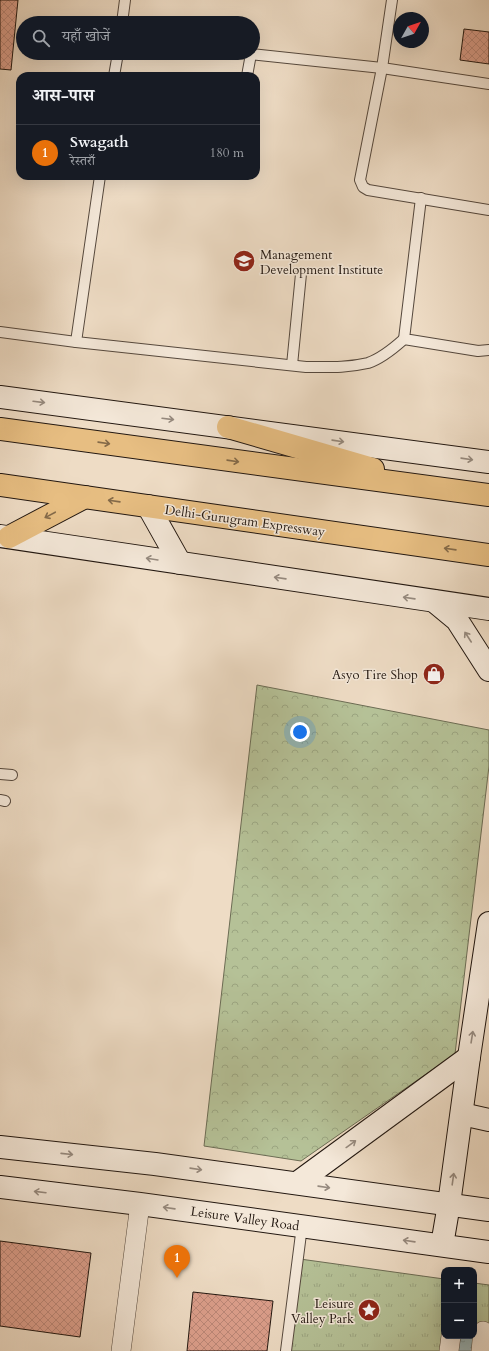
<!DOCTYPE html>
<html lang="hi">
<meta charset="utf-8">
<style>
body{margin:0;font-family:Cardo,"Noto Serif Devanagari",serif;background:#242831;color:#f1f3f6}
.controls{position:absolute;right:12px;bottom:12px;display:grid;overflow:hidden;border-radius:8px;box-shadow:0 4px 16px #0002}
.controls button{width:36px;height:36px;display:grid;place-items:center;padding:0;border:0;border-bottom:1px solid #363941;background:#171b24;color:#f1f3f6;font:20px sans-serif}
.compass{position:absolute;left:393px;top:12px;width:36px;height:36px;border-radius:50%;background:#171b24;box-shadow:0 4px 16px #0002;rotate:50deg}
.you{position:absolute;left:300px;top:732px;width:14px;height:14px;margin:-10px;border:3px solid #fff;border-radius:50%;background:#1a73e8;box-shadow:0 0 0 6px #1a73e833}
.badge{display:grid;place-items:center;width:26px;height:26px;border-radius:50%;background:#c59692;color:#fff;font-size:13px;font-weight:700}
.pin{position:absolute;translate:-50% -33px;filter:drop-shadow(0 1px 2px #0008)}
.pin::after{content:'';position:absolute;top:21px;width:14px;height:12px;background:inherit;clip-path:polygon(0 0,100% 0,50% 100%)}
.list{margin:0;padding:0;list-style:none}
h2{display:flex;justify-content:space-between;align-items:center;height:52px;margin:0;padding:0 16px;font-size:17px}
h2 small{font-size:13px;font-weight:400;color:#9ea1a6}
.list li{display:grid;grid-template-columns:26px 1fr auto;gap:12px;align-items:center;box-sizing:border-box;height:56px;padding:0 16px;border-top:1px solid #363941}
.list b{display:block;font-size:15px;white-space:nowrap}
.list p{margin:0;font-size:13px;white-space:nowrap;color:#9ea1a6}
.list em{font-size:13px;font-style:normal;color:#9ea1a6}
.icon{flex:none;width:22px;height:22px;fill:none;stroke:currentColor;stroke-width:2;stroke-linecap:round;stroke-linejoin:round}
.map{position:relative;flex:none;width:489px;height:1351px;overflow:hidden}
.search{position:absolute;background:#171b24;box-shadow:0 4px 16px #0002;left:16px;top:16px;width:244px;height:44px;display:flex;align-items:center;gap:10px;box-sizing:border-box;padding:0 14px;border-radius:22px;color:#9ea1a6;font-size:15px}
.panel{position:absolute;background:#171b24;box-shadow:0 4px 16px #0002;left:16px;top:72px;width:244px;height:108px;border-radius:12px}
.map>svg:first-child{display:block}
</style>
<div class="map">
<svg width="489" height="1351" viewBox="0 0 489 1351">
<defs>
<pattern id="grass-tufts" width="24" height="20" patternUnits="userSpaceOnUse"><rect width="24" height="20" fill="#b5c197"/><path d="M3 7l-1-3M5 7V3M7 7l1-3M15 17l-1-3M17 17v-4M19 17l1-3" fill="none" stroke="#9ba581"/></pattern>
<pattern id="forest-crowns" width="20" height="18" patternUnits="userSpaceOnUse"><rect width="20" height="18" fill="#b5c197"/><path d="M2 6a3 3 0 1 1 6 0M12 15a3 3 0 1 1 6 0" fill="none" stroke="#9ba581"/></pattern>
<pattern id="water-ripples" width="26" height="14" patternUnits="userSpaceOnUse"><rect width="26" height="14" fill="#9cb9bd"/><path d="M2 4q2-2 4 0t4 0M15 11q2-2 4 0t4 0" fill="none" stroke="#869ea1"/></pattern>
<pattern id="building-cross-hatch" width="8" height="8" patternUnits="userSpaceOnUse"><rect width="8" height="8" fill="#dc9f8c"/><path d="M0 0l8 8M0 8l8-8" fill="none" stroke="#bc8878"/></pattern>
</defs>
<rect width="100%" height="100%" fill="#eedcc5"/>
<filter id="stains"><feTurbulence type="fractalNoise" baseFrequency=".005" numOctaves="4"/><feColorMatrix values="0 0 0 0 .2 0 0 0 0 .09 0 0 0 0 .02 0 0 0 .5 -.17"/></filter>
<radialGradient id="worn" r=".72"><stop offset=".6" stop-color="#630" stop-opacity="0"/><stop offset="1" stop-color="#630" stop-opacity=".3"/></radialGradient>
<path fill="url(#grass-tufts)" stroke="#6c6c54" d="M300,1259L444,1279V1336H474V1283L489,1285V1351H288Z"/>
<path fill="url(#forest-crowns)" stroke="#6c6c54" d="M257,685L489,730V766L455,1054L301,1161L204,1146Z"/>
<path fill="url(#water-ripples)" stroke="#6b7878" d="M474,1327L482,1328L481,1351H450L453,1336H474Z"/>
<g fill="url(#building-cross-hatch)" stroke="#221710">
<path d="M0,0H18L11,70L0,69Z"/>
<path d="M464,29L489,32V64L460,60Z"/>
<path d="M0,1241L91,1253L80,1337L0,1326Z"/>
<path d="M193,1292L273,1301L267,1351H187Z"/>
</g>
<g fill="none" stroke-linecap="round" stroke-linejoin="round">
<g stroke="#55483d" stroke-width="12">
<g id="lane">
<path d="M392,0L382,68L360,180L363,187L368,190L489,210"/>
<path d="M122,23L125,0"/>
<path d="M241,53L382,68L489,84"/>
<path d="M114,76L118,53"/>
<path d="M247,76L251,54"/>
<path d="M421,198L404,339L478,351L489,350"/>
<path d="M0,332L76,342L306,367C327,367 347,368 368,363C380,359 394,348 404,339"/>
<path d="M76,342L100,176"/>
<path d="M292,365L301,274"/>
<path d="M0,774L12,775"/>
<path d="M0,800L5,801"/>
<path d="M286,1351L302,1226"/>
</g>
</g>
<g stroke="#55483d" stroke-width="20">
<g id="street">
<path d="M121,1351L140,1204"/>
<path d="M449,1351L451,1336"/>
<path d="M481,1351L483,1331"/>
</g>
</g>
<g stroke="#221710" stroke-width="24">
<g id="secondary">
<path d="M0,397L489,462"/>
<path d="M148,506L180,563"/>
<path d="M0,536L489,609"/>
<path d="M434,601L457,620L489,670"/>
<path d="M462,1114L489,1120"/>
<path d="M0,1147L155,1164L489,1210"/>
<path d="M297,1183L469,1057"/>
<path d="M0,1187L140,1204L489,1252"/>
<path d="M442,1245L449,1204L469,1057L489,923"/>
</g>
</g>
<g stroke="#221710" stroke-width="24">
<g id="highway">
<path d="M228,427L373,469"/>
<path d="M0,429L489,495"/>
<path d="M0,485L489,555"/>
<path d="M9,537L85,497"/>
</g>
</g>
<use href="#lane" stroke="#f4e8d9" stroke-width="10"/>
<use href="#street" stroke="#f4e8d9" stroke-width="19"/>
<use href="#secondary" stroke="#f4e8d9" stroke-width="22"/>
<use href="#highway" stroke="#e7be82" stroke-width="22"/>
</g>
<defs><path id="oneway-shaft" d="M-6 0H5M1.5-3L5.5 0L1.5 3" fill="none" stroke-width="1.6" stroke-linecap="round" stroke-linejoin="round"/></defs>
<g stroke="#968a7f">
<use href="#oneway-shaft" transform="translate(39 402) rotate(7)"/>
<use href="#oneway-shaft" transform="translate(168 419) rotate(7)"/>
<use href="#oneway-shaft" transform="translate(338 441) rotate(8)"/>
<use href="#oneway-shaft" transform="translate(467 459) rotate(8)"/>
<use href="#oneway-shaft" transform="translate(152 559) rotate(-171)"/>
<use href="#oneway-shaft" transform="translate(280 578) rotate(-172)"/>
<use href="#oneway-shaft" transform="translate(409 598) rotate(-172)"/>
<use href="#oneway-shaft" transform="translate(468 637) rotate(-123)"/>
<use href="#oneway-shaft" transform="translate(472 1037) rotate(-81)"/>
<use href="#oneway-shaft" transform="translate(351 1144) rotate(-36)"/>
<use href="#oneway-shaft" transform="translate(67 1154) rotate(6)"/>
<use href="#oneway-shaft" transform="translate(196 1169) rotate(8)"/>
<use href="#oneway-shaft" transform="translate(453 1179) rotate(-82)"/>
<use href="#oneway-shaft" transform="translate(324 1187) rotate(8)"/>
<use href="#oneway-shaft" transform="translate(40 1192) rotate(-173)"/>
<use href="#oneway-shaft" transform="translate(169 1208) rotate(-172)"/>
<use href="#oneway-shaft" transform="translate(409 1241) rotate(-172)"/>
</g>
<g stroke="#846a49">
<use href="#oneway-shaft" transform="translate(104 443) rotate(8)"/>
<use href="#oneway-shaft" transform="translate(233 461) rotate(8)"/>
<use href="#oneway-shaft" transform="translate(114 501) rotate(-172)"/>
<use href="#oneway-shaft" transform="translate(50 515) rotate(152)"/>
<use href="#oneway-shaft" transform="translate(450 549) rotate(-172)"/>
</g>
<defs>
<g id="university-disc" transform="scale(1.15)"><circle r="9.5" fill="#8f2418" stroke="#f4e8d9"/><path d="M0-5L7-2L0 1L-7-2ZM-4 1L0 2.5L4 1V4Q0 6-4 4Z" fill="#fff"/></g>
<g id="shop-disc" transform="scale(1.15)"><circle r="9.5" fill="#8f2418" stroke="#f4e8d9"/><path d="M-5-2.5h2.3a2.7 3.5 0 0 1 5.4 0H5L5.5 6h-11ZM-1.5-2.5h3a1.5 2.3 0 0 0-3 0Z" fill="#fff"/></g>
<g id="sight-disc" transform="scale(1.15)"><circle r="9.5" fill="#8f2418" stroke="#f4e8d9"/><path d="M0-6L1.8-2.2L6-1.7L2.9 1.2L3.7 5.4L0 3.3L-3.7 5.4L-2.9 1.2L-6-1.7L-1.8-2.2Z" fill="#fff"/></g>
</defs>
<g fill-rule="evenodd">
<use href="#university-disc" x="244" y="261"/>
<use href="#shop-disc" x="434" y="674"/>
<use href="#sight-disc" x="369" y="1310"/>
</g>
<g text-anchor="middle" stroke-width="3" stroke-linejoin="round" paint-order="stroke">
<g font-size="13" fill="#221710" stroke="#f4e8d9" text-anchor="end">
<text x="260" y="259" text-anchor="start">Management<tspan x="260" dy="15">Development Institute</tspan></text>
<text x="418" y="679">Asyo Tire Shop</text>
<text x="354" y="1308">Leisure<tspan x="354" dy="15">Valley Park</tspan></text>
</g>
<g font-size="13" fill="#221710" stroke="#f4e8d9">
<text transform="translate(245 520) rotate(8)" y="5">Delhi-Gurugram Expressway</text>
<text transform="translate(245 1218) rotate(8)" y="5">Leisure Valley Road</text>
</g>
</g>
<rect width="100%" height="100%" filter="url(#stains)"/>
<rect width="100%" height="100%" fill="url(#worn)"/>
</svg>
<div class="controls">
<button>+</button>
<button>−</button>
</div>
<svg class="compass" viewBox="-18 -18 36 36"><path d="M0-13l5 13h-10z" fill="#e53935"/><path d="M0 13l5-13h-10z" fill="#9ea1a6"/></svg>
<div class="you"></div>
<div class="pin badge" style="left:177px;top:1278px;background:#e8710a">1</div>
<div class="search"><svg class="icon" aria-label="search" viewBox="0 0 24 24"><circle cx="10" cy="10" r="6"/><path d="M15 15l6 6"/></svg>यहाँ खोजें</div>
<section class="panel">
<h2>आस-पास<small></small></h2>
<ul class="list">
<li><span class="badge" style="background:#e8710a">1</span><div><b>Swagath</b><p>रेस्तराँ</p></div><em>180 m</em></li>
</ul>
</section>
</div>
